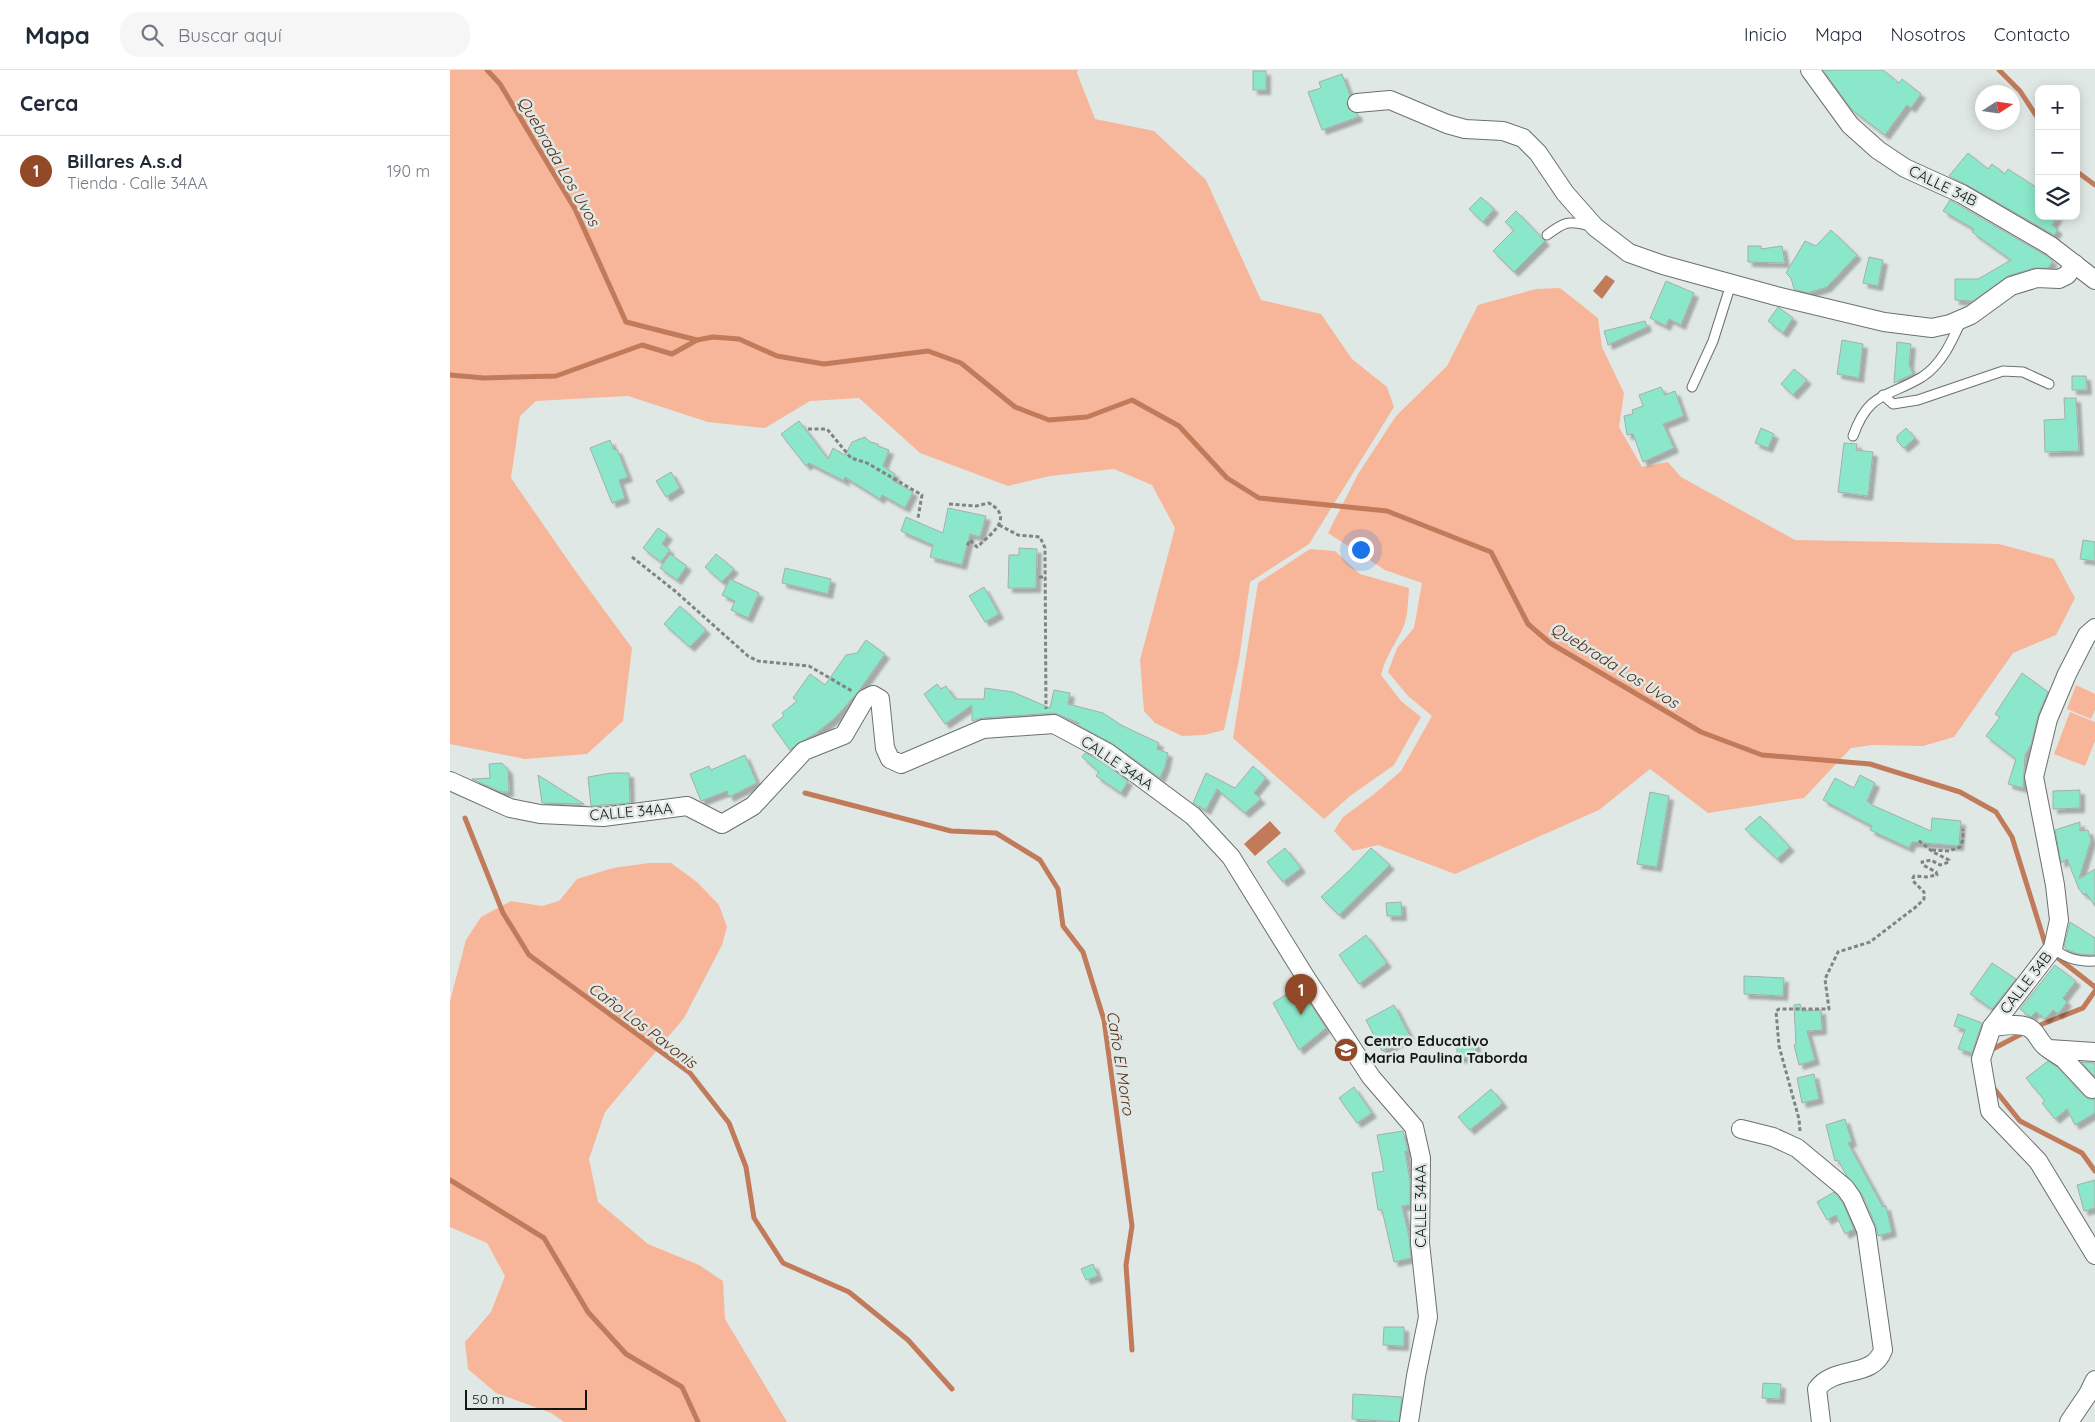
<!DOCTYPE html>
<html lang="es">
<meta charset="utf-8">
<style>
body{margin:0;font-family:Quicksand,sans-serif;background:#f6f6f7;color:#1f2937}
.controls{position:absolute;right:15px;top:15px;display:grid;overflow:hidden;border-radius:10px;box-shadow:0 2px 12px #0003}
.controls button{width:45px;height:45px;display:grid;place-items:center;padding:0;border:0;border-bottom:1px solid #e0e1e3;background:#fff;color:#1f2937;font:25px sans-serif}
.compass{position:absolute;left:1525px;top:15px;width:45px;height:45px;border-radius:50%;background:#fff;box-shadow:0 2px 12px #0003;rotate:78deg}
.scale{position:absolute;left:15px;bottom:12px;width:122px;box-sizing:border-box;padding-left:5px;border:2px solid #131615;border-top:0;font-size:14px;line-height:18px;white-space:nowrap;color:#131615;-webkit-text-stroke:4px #e0e8e5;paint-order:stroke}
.you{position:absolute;left:910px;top:479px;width:18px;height:18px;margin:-12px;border:4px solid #fff;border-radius:50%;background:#1a73e8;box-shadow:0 0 0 8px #1a73e833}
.badge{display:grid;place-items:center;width:32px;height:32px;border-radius:50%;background:#914927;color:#fff;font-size:16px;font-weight:700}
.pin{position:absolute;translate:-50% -41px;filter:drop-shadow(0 1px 2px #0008)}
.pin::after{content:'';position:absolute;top:26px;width:18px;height:15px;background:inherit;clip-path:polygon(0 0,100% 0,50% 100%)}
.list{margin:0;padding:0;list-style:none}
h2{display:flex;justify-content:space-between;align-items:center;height:65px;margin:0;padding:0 20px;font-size:21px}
h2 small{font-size:16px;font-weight:400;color:#747a83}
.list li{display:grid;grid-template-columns:32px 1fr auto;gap:15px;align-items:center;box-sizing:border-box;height:70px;padding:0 20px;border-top:1px solid #e0e1e3}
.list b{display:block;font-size:19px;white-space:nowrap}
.list p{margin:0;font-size:16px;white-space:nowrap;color:#747a83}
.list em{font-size:16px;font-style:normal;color:#747a83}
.icon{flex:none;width:28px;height:28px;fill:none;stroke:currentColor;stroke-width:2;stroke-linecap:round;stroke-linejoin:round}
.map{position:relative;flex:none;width:1645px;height:1352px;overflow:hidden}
header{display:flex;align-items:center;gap:30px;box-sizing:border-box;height:70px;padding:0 25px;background:#fff;border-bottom:1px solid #e0e1e3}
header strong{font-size:24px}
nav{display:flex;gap:28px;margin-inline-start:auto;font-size:18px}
.search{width:350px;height:45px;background:#f6f6f7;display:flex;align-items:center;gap:12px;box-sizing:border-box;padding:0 18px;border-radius:20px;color:#747a83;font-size:19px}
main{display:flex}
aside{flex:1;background:#fff}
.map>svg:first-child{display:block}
</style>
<header>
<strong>Mapa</strong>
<div class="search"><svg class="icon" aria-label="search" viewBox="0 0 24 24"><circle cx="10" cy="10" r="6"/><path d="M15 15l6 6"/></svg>Buscar aquí</div>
<nav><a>Inicio</a><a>Mapa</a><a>Nosotros</a><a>Contacto</a></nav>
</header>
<main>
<aside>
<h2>Cerca<small></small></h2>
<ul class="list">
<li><span class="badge">1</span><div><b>Billares A.s.d</b><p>Tienda · Calle 34AA</p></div><em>190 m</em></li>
</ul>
</aside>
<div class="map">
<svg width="1645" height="1352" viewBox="0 0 1645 1352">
<defs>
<filter id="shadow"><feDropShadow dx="4.5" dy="4.5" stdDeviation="1" flood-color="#0004"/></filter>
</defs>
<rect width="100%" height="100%" fill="#e0e8e5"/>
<g fill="#f7b699">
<path d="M0,0H628L627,3L645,49L704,61L756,110L811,230L871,244L902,289L937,317L944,337L859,474L800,512L789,590L774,660L754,665L732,666L705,653L694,641L690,590L725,458L702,415L664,399L600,406L558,416L470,383L409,328L360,331L315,358L258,352L178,326L86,331L70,346L61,408L124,499L182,578L173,651L137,684L75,689L0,674Z"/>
<path d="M1110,218L1148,248L1152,277L1174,323L1169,357L1192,397L1218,392L1231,407L1345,470L1549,474L1604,489L1625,528L1606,565L1563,583L1504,667L1473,676L1422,675L1401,678L1354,728L1258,743L1200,699L1149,740L1005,804L928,775L903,781L884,761L893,747L923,725L951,701L982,646L958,626L938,602L947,578L964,558L972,513L935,500L878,463L908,404L946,346L997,296L1028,235L1086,219Z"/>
<path d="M860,479L885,481L910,504L959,518C958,532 958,546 953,558C945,575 935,587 931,605L951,631L971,647L944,695L900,726L874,749L783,668L808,513Z"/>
<path d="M1626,615L1645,624V640L1641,649L1617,639Z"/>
<path d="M1620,642L1645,652V671L1635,696L1604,684Z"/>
<path d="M199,793H221L247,812L269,835L277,857L272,875L234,948L155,1042L139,1089L148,1132L198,1174L249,1195L273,1211L275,1249L337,1352H114L101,1343L46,1323L18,1299L15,1272L41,1242L55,1206L37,1173L0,1157V931L16,870L31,847L61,831L92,836L109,831L127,809L163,798Z"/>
</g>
<g fill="#c17b5b">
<path d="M1156,205L1165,211L1152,229L1143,221Z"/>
<path d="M820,751L831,763L805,786L794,774Z"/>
</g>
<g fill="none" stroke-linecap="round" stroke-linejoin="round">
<g stroke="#c17b5b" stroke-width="5">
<path d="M37,0L50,14L125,139L176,252L247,270L263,267L289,269L327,286L374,294L478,281L511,293L565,337L599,350L637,347L682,330L729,356L777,408L809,428L937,441L1041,482L1078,554L1100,573L1251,662L1312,685L1420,694L1510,722L1546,742L1562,767L1595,873L1604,885L1645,917"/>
<path d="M1549,0L1570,21L1589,50"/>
<path d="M1626,101L1645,115"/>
<path d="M0,305L34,308L106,306L192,275L222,284L247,270"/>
<path d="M355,723L501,761L546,763L590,790L608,819L613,856L633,882L654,950L682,1156L676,1195L682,1280"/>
<path d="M15,748L53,843L79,885L240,1003L279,1053L296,1097L304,1148L333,1193L399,1222L458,1270L502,1319"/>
<path d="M1585,957L1633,938L1645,921"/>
<path d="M1539,981L1575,962"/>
<path d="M1542,1016L1570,1051L1632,1083L1645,1101"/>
<path d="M0,1110L94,1168L138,1242L176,1284L232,1317L248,1352"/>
</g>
</g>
<g fill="#8ae7c9" stroke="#a6aeab" filter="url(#shadow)">
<path d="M1373,0H1433L1449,13L1452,9L1471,24L1461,38L1457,35L1435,65L1402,40Z"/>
<rect x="803" y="1" width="13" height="19"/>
<path d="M892,4L900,25L897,34L899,39L907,43L908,47L872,60L858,22L871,18L869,12Z"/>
<path d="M1518,83L1538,99L1542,94L1555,104L1558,99L1589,119V146H1608L1602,155L1608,160L1604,165L1517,115L1499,106Z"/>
<path d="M1031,127L1044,139L1033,152L1019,139Z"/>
<path d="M1500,130L1595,185L1603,191L1598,198H1584L1558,206L1523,231L1505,230V209H1528L1561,190L1522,162L1524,159L1493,141Z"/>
<path d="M1066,141L1095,171L1064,202L1043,181L1064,160L1055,152Z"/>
<path d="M1381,160L1407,185L1377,217L1358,223L1344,219L1341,208L1336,203L1355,171L1366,176Z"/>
<path d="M1298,176H1311V179L1332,176L1335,193L1298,192Z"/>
<path d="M1419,187L1433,190L1428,216L1413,213Z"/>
<path d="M1216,211L1244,223L1231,255L1219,249L1216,256L1200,248Z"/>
<path d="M1328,237L1343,248L1333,263L1318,251Z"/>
<path d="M1195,251L1197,257L1158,275L1154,261Z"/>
<path d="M1392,270L1413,274L1409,308L1387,304Z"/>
<path d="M1447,272L1461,274L1459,295L1463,304L1444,313Z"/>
<path d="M1344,299L1357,310L1343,325L1331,314Z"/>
<path d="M1622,306H1636L1637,320H1622Z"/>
<path d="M1211,317L1215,325L1225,321L1234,346L1213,354L1224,378L1193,392L1183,364L1177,365L1174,346L1183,344L1182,340L1193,336L1189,325Z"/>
<path d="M1614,328H1626L1629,381L1595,382L1594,350L1615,349Z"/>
<path d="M349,351L378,389L383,378L395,385L402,372L415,367L420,372L428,374V376L439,380L433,396L445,404L442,410L463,422L455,438L432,425L430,429L395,407L394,410L396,412L359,393L356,396L331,364Z"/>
<path d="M1311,358L1324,364L1318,378L1305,373Z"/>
<path d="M1456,358L1465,368L1454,378L1447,371V366Z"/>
<path d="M160,370L164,380L167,379L178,407L169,410L175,428L162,433L140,378Z"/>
<path d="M1394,373L1407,374L1406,380L1423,382L1418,426L1388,422Z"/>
<path d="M221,402L230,418L216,427L206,411Z"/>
<path d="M498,438L536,446L530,467L520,464L512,495L480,487L483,475L451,461L456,447L493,463Z"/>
<path d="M208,458L218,465L212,474L220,480L211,492L193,478Z"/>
<path d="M1633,470L1645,472V491L1630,489Z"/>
<path d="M569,478L587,479L586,518H558L559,485H569Z"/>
<path d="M220,484L237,496L227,510L210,498Z"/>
<path d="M266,484L284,499L272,512L255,497Z"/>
<path d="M335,498L381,509L378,524L332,513Z"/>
<path d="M280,509L309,523L298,548L281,540L285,531L272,525Z"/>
<path d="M534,517L549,544L535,552L519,526Z"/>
<path d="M230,536L256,560L240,577L214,554Z"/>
<path d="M416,570L435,584L408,622L385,648L365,664L347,674L340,680L322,655L334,646L332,643L347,631L343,628L360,604L375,615L396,585L407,583Z"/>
<path d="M1572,603L1598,622L1588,646L1581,675L1575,685L1573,718L1558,714L1566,689L1536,666L1550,647L1545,644Z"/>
<path d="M487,614L491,619L496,616L505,629H534L535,618L563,622L600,638L604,620L620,623L618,634L653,643L671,655L709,673L707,679L718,683L715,697L710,708L663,674L628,655L629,653L604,643L532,648L522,651V635L495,654L474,624Z"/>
<path d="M635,683L652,692L678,711L671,723L646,706L649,702L632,687Z"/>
<path d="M295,685L307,713L279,727L277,721L251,731L240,704L259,696L261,700Z"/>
<path d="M52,693L58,700L59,722H51L22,709L40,708L39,694Z"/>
<path d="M803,696L816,708L804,723L811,729L795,743L767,719L756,740L743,733L756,703L785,718Z"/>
<path d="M161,703H179L180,733L141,736L138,707Z"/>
<path d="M88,705L134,734L92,733Z"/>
<path d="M1410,705L1425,713L1417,731L1422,735L1481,761L1482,748L1511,751L1509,776L1462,772L1459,778L1420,760L1422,756L1373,730L1385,708L1404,718Z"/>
<path d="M1630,720V738L1603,739V721Z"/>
<path d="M1200,722L1219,726L1207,797L1187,794Z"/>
<path d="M1310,746L1340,777L1327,789L1295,759Z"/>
<path d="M1630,752V761L1638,760L1641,770L1629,809L1645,799V836L1636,823L1634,825L1629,819L1617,789L1611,793L1605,760Z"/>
<path d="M835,778L851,798L833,812L817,792Z"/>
<path d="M921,778L940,795L889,845L871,827L901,799Z"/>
<path d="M951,832L952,846H937L936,833Z"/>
<path d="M1620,852L1645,868V885L1629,884L1617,880L1614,876Z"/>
<path d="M916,865L937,893L909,914L889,885Z"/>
<path d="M1542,893L1566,909L1542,939L1520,924Z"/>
<path d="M1605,895L1626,911L1613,928L1617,932L1608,944L1603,940L1595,949L1586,942L1581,947L1579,946L1570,939Z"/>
<path d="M1294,906L1334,908L1333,926L1294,924Z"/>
<path d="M849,916L876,958L849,980L823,933Z"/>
<path d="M1350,934L1352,941L1371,940L1372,960L1357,961L1365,990L1349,995L1344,975H1346L1344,935Z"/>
<path d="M944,935L960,966L932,981L916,950Z"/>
<path d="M1508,944L1532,953L1522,983L1508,979L1515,960L1504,956Z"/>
<path d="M1007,971L1026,972L1025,988H1007Z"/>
<path d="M1598,991L1607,997L1635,1027L1639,1029H1645V1043L1625,1055L1617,1039L1605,1049L1592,1033L1595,1031L1576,1008Z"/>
<path d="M1631,992L1645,993V1007Z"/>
<path d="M1364,1004L1369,1029L1352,1033L1347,1008Z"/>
<path d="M904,1017L922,1043L907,1053L889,1028Z"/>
<path d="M1041,1019L1053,1033L1020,1060L1008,1047Z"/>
<path d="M1395,1049L1402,1072L1398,1073L1433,1137L1436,1136L1442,1162L1428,1166L1426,1156L1412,1124L1396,1105L1388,1090L1385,1091L1376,1055Z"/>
<path d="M953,1061L958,1081H955L960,1111V1135L952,1136L959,1167L961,1188L944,1192L932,1140H928L922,1103L934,1101L927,1065Z"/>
<path d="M1645,1110V1138L1634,1141L1627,1115Z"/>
<path d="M1384,1122L1393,1133L1404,1159L1395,1164L1386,1145L1377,1150L1367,1132Z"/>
<path d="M643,1194L648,1206L636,1210L631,1199Z"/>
<path d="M934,1257H954V1276L933,1275Z"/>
<path d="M1313,1313L1331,1314L1330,1329L1312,1328Z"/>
<path d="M903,1324L952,1327L949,1352L902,1349Z"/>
</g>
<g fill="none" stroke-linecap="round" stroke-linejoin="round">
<g stroke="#6a716e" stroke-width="11">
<g id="service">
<path d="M1097,165C1114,152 1118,150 1140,156"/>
<path d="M1242,317L1263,271L1281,214"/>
<path d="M1433,325L1443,334L1468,330L1553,301L1573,302L1599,314"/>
<path d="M1403,366C1419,321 1437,328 1472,307C1492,294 1502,271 1511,251"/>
<path d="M1603,878C1616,889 1629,892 1645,891"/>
</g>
</g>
<g stroke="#6a716e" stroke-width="20">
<g id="minor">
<path d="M1360,0L1400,55L1428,80L1455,98L1512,124L1601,176L1645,210"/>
<path d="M907,33L940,30L997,54L1015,59L1053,61L1073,68L1088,83L1115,123L1145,157L1179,183L1213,195L1326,226L1434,252L1482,258L1500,254L1521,245L1561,216L1587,208L1609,209L1617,205L1625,194"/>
<path d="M1645,558L1637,565L1617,604L1598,649L1584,707L1605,815L1609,850L1603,878L1542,957L1531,989L1540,1041L1588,1091L1645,1185"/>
<path d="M0,711L60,738L90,744L153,747L237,736L272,754L303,736L354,681L394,665L415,629L423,625L430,629L435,678L440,689L451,694L533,659L604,654L658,683L743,746L781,787L856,908L921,1007L964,1057L971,1088L970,1173L978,1247L966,1306L959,1352"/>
<path d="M1542,957C1553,956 1571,952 1581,959C1589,965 1590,975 1599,979L1645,982"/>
<path d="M1600,980L1614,989L1642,1019"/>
<path d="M1291,1059L1323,1067L1347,1078L1395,1118L1402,1128L1416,1160L1433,1280C1423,1309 1384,1295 1367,1319L1371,1352"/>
<path d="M1619,1352L1638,1324L1645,1310"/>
</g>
</g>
<g stroke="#7f8583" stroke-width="3" stroke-dasharray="4 2.5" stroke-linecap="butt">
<path d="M358,359H377L401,388L417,393L472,425L468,448"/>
<path d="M499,434L526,436L539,433C565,448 541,464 527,477L520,470L517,476"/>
<path d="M549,455L568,465L590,467L595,478L596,639"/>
<path d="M182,487L225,521L298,586L308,591L359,596L402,621"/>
<path d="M589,507H596"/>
<path d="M1482,780L1499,781L1510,777L1513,770V759"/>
<path d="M1350,1061L1349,1049L1329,976L1326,941L1329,939H1379L1375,909L1388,882L1420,872L1467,836L1474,829V822L1463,811V808L1464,806L1476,807L1487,805L1486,802L1473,795L1472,792L1481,790L1490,795L1499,792V790L1483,782L1468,770"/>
</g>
<use href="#service" stroke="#fff" stroke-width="9"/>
<use href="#minor" stroke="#fff" stroke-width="18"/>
</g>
<defs>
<g id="school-disc" transform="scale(1.25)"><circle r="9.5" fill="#914927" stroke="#e0e8e5"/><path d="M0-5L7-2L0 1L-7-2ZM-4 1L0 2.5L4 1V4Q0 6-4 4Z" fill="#fff"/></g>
</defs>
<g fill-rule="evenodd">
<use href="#school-disc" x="896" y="980"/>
</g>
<g text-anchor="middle" stroke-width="5" stroke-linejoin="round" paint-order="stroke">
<g font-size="15" fill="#131615" stroke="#e0e8e5">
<text transform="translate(1493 116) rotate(26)" y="5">CALLE 34B</text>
<text transform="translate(667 693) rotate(34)" y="5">CALLE 34AA</text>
<text transform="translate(181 742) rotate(-5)" y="5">CALLE 34AA</text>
<text transform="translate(1576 913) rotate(-52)" y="5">CALLE 34B</text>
<text transform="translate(971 1136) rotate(-90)" y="5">CALLE 34AA</text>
</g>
<g font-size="15" font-weight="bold" fill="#131615" stroke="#e0e8e5" text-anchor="start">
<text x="914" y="976">Centro Educativo<tspan x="914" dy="17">Maria Paulina Taborda</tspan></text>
</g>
<g font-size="16" font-style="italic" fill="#592a13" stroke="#e0e8e5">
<text transform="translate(109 91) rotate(60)" y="6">Quebrada Los Uvos</text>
<text transform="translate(1165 595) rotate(32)" y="6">Quebrada Los Uvos</text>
<text transform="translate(193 955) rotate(37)" y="6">Caño Los Pavonis</text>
<text transform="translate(671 993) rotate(81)" y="6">Caño El Morro</text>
</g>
</g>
</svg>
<div class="controls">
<button>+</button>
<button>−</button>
<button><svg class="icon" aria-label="layers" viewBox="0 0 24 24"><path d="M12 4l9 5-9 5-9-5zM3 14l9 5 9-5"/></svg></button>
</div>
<svg class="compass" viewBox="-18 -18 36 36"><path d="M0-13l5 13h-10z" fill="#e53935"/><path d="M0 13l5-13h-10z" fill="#747a83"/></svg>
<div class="scale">50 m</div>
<div class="you"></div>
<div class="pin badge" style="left:851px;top:945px">1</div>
</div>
</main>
